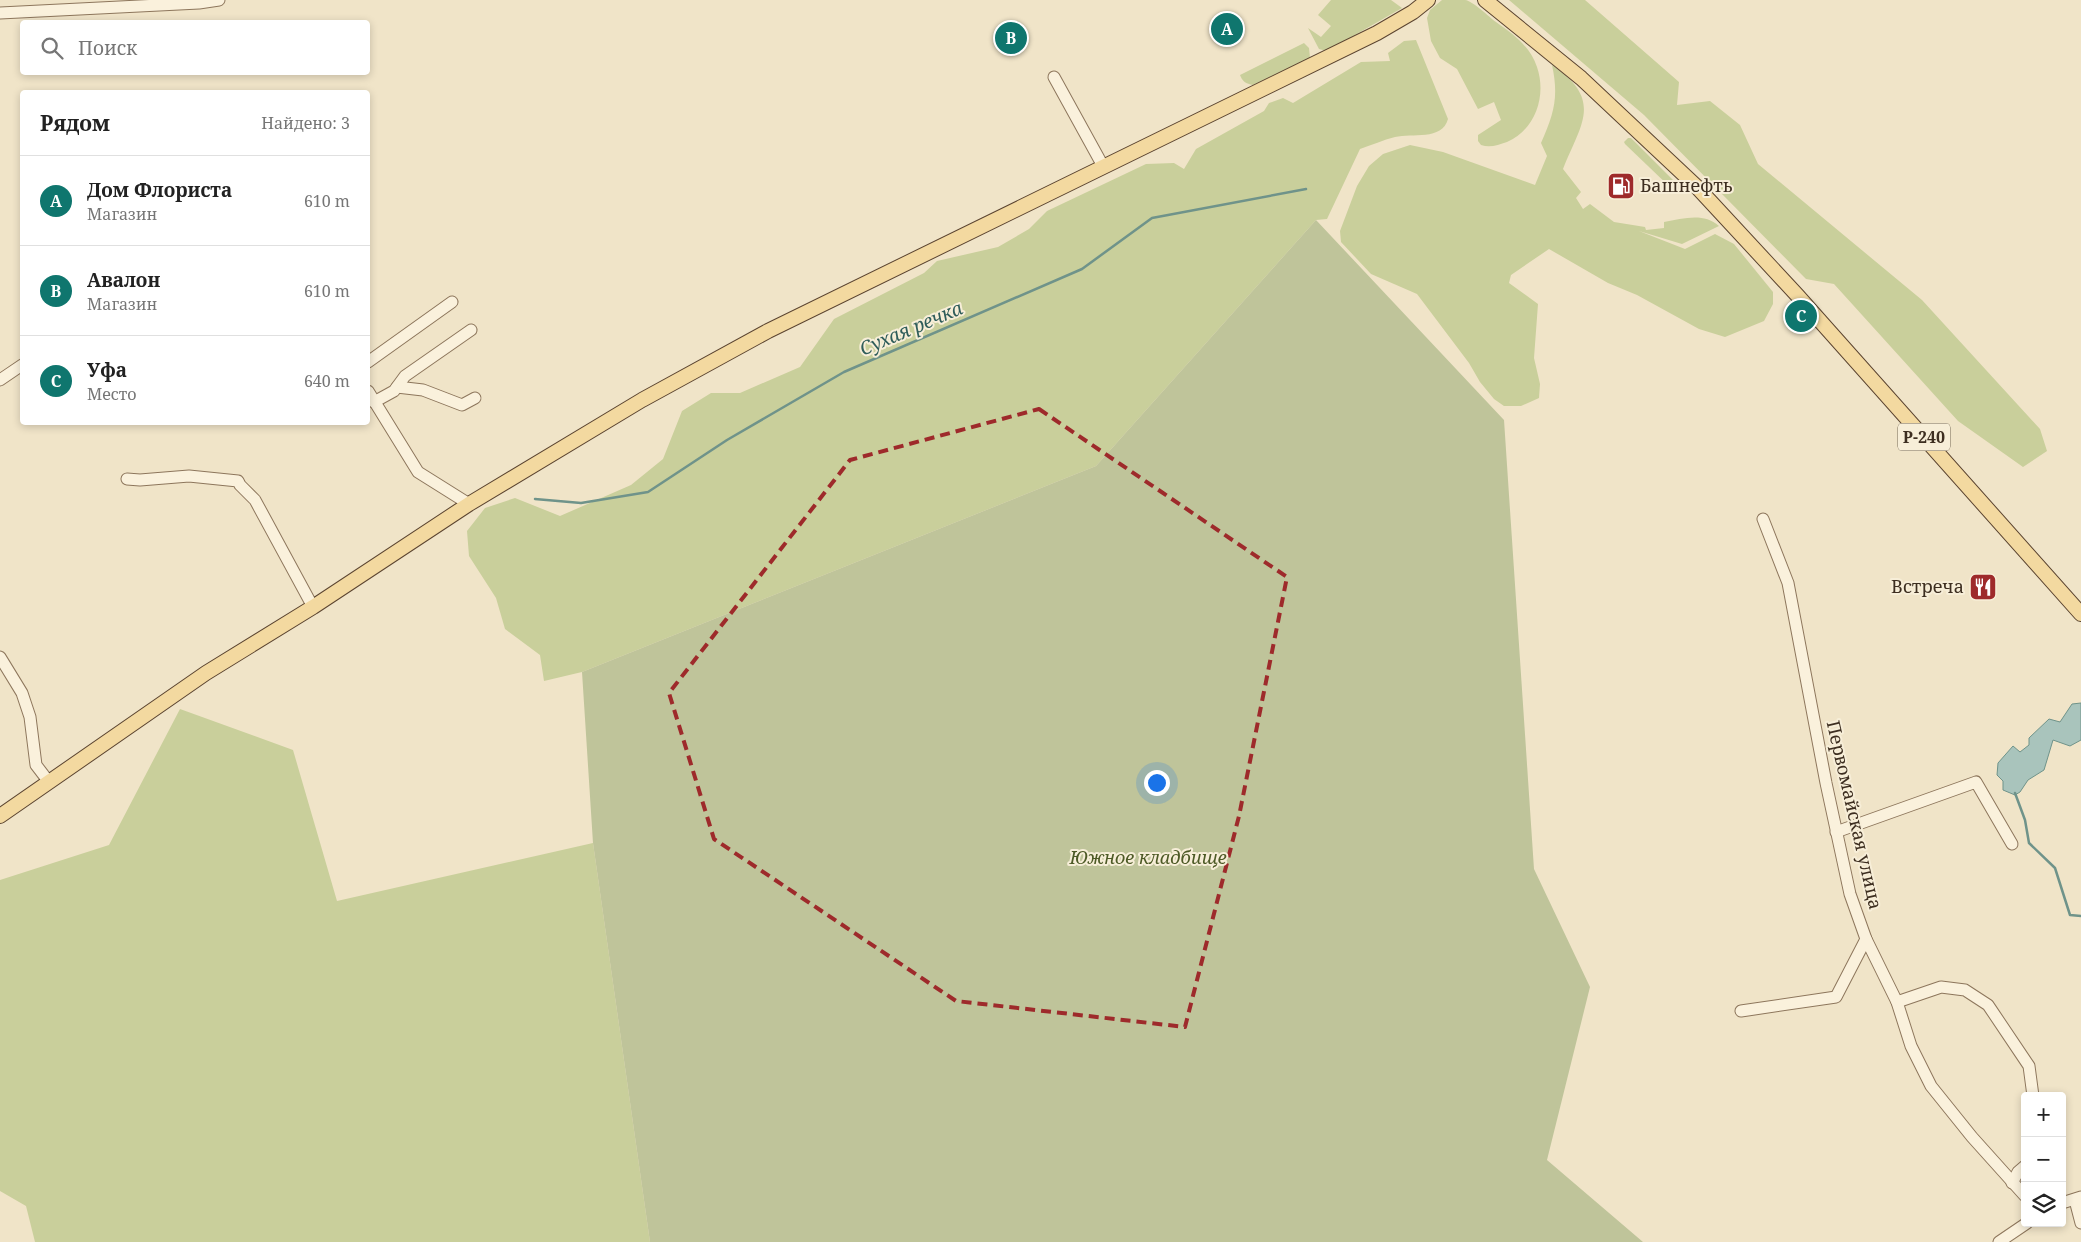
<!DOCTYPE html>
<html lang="ru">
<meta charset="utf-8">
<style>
body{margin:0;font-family:"Noto Serif",serif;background:#f6f6f6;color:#222}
.controls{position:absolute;right:15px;bottom:15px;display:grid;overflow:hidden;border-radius:5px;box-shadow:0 2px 8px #0003}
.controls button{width:45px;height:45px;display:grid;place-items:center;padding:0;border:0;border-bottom:1px solid #e0e0e0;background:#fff;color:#222;font:25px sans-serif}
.you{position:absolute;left:1156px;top:782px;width:18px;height:18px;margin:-12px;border:4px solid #fff;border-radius:50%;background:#1a73e8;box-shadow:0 0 0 8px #1a73e833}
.badge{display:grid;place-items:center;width:32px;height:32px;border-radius:50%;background:#0f766e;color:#fff;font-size:16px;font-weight:700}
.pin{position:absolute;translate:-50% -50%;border:2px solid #fff;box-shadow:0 1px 5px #0006}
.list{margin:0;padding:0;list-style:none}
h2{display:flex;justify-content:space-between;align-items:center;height:65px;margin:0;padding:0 20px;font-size:21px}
h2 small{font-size:16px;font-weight:400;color:#767676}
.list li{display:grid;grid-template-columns:32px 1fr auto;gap:15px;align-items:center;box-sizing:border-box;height:90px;padding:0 20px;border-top:1px solid #e0e0e0}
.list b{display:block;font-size:19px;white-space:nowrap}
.list p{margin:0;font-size:16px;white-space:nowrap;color:#767676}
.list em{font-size:16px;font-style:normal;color:#767676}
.icon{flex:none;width:28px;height:28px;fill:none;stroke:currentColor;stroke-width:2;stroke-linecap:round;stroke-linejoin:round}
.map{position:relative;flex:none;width:2081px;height:1242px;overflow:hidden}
.search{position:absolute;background:#fff;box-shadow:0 2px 8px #0003;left:20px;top:20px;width:350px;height:55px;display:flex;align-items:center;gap:12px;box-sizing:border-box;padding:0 18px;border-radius:5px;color:#767676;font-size:19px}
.panel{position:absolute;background:#fff;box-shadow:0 2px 8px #0003;left:20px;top:90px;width:350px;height:335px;border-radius:5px}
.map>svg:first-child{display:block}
</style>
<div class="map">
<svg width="2081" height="1242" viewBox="0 0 2081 1242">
<rect width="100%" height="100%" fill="#f0e4c8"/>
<g fill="#c9cf9b">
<path d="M1331,0H1391L1402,8L1327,51L1319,49L1308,28L1321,37L1331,26L1318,15Z"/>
<path d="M1442,0C1449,0 1458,0 1465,0C1473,1 1489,17 1496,22C1513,34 1530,46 1537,67C1547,96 1535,130 1507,142C1498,145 1490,148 1481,145L1478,141V135L1501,120L1494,102L1478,109L1457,69L1440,58L1431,41L1427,18L1430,10Z"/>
<path d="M1509,0H1585L1679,82L1677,105L1710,101L1740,125L1758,164L1922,300L2040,429L2047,451L2023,467L1958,421L1834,284L1806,279L1644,115Z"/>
<path d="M1416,40L1448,119C1442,141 1412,133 1395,137C1383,140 1372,145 1360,149L1327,219L1316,220L1096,466L582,672L544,681L540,655L505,629L496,598L469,556L467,531L485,508L515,498L560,516L631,485L663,459L682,411L711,393H740L800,367L834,319L924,273L937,261L998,247L1029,229L1047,211L1146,164L1174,163L1184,169L1196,149L1264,111L1269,103L1283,98L1293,103L1361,62L1390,61L1388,53L1404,41Z"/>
<path d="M1304,43L1309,48L1310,58L1253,85C1246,84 1242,81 1240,75Z"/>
<path d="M1552,65C1604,100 1581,124 1563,169L1581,192L1576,198L1583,209L1590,204L1614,222L1645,227L1646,230L1664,228V222C1683,219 1703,212 1719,226L1682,244L1639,231L1685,249L1715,234L1734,244L1773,292V304L1764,321L1725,337L1699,329L1637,295L1608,283L1549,249L1511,275L1509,283L1538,304L1534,358L1540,384L1539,398L1521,406H1504L1494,399L1480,382L1469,363L1417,294L1371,274L1341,242L1340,231L1357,186L1369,166L1383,154L1410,145L1443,152L1535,185L1547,156L1541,143C1554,114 1559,97 1552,65Z"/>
<path d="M1628,138H1631L1676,183V189H1672L1625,144L1624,142Z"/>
<path d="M180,709L293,750L337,901L593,843L650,1242H35L26,1206L0,1191V880L109,845Z"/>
</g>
<path fill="#bfc49a" d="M1316,220L1504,420L1534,869L1590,987L1547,1160L1643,1242H650L593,843L582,672L1096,466Z"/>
<path fill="#a9c4bc" stroke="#6f938a" d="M2081,703V740L2070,746L2053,740L2044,770L2028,780L2020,792L2015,795L2003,790V781L1997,775L1998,763L2013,746L2020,752L2029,745V738L2049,719L2060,722L2072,704Z"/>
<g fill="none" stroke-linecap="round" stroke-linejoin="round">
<g stroke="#6f938a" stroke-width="2.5">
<path d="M535,499L581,503L648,492L727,440L844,372L1082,269L1152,218L1306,189"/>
<path d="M2015,793L2025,820L2029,843L2055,868L2070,915L2081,916"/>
</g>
<g stroke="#8d765c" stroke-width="13">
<g id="minor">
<path d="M0,13L199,3L219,0"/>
<path d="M1054,77L1103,166"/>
<path d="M368,362L452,302"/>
<path d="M0,380L22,365"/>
<path d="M397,387L423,390L462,405L475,398"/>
<path d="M368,391L418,472L469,504"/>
<path d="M374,402L394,391L405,376L471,330"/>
<path d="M127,479L140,480L189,476L238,481L240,485L255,500L313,607"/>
<path d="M1763,519L1788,583L1826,783L1850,894L1866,939L1897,1002L1911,1046L1931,1086L1972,1137L2025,1196"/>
<path d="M0,657L22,693L30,717L36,765L49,782"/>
<path d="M1836,832L1976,782L2012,844"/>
<path d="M1897,1002L1941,987L1965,990L1988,1005L2029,1066L2033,1096"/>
<path d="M1741,1011L1836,997L1866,939"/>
<path d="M2012,1183L2018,1172L2025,1166"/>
<path d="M2075,1200L2081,1223"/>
<path d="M2062,1203L2081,1197"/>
<path d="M1999,1242L2027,1223"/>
</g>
</g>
<g stroke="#5b4430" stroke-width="16">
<g id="major">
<path d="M1485,0L1581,78L1696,186L1797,295L2081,614"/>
<path d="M0,816L206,673L313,607L469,504L642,400L768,331L1377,33L1413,12L1428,0"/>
</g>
</g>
<use href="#minor" stroke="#faf1dc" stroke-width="11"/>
<use href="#major" stroke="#f3d9a0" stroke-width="14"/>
</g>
<path fill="none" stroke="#9e2a2b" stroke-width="4" stroke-dasharray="10 6" stroke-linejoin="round" d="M1039,409L1287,577L1239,816L1185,1027L956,1001L714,839L669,693L850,460Z"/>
<defs>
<g id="fuel-square" transform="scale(1.4375)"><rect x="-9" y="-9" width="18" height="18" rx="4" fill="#9e2a2b" stroke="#f7eed8"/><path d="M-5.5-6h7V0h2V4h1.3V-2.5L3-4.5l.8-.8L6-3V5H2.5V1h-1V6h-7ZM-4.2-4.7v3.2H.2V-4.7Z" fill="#fff"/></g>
<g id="restaurant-square" transform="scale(1.4375)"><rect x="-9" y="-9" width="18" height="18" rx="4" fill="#9e2a2b" stroke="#f7eed8"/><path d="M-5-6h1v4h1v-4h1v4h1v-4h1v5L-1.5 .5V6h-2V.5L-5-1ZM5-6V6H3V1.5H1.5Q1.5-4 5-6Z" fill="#fff"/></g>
</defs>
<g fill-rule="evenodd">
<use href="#fuel-square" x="1621" y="186"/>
<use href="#restaurant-square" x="1983" y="587"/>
</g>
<g text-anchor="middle" stroke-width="4" stroke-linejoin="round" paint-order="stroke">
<rect fill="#f7eed8" stroke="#756857" stroke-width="1" x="1898" y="423.5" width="52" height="27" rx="4"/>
<g font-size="16" font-weight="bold" fill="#3d2e20">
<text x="1924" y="443">Р-240</text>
</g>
<g font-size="18" fill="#3d2e20" stroke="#f7eed8" text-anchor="start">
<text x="1640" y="192">Башнефть</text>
<text x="1964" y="593" text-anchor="end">Встреча</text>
</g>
<g font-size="18" fill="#3d2e20" stroke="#f7eed8">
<text transform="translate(1854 815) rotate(77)" y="6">Первомайская улица</text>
</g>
<g font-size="18" font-style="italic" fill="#4d5a26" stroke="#f7eed8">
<text x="1148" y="864">Южное кладбище</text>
</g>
<g font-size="19" font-style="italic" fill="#2f5d5a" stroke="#f7eed8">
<text transform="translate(911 328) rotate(-23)" y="7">Сухая речка</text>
</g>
</g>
</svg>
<div class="controls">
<button>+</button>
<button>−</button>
<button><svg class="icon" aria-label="layers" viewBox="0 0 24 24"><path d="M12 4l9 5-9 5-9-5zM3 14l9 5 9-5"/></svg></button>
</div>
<div class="you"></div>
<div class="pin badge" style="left:1227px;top:29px">A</div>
<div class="pin badge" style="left:1011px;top:38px">B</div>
<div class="pin badge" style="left:1801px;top:316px">C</div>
<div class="search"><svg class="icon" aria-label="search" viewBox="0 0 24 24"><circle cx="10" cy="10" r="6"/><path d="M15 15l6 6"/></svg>Поиск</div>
<section class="panel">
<h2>Рядом<small>Найдено: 3</small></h2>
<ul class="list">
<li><span class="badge">A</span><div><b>Дом Флориста</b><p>Магазин</p></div><em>610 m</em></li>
<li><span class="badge">B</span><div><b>Авалон</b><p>Магазин</p></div><em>610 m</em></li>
<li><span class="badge">C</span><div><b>Уфа</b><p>Место</p></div><em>640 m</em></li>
</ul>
</section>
</div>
